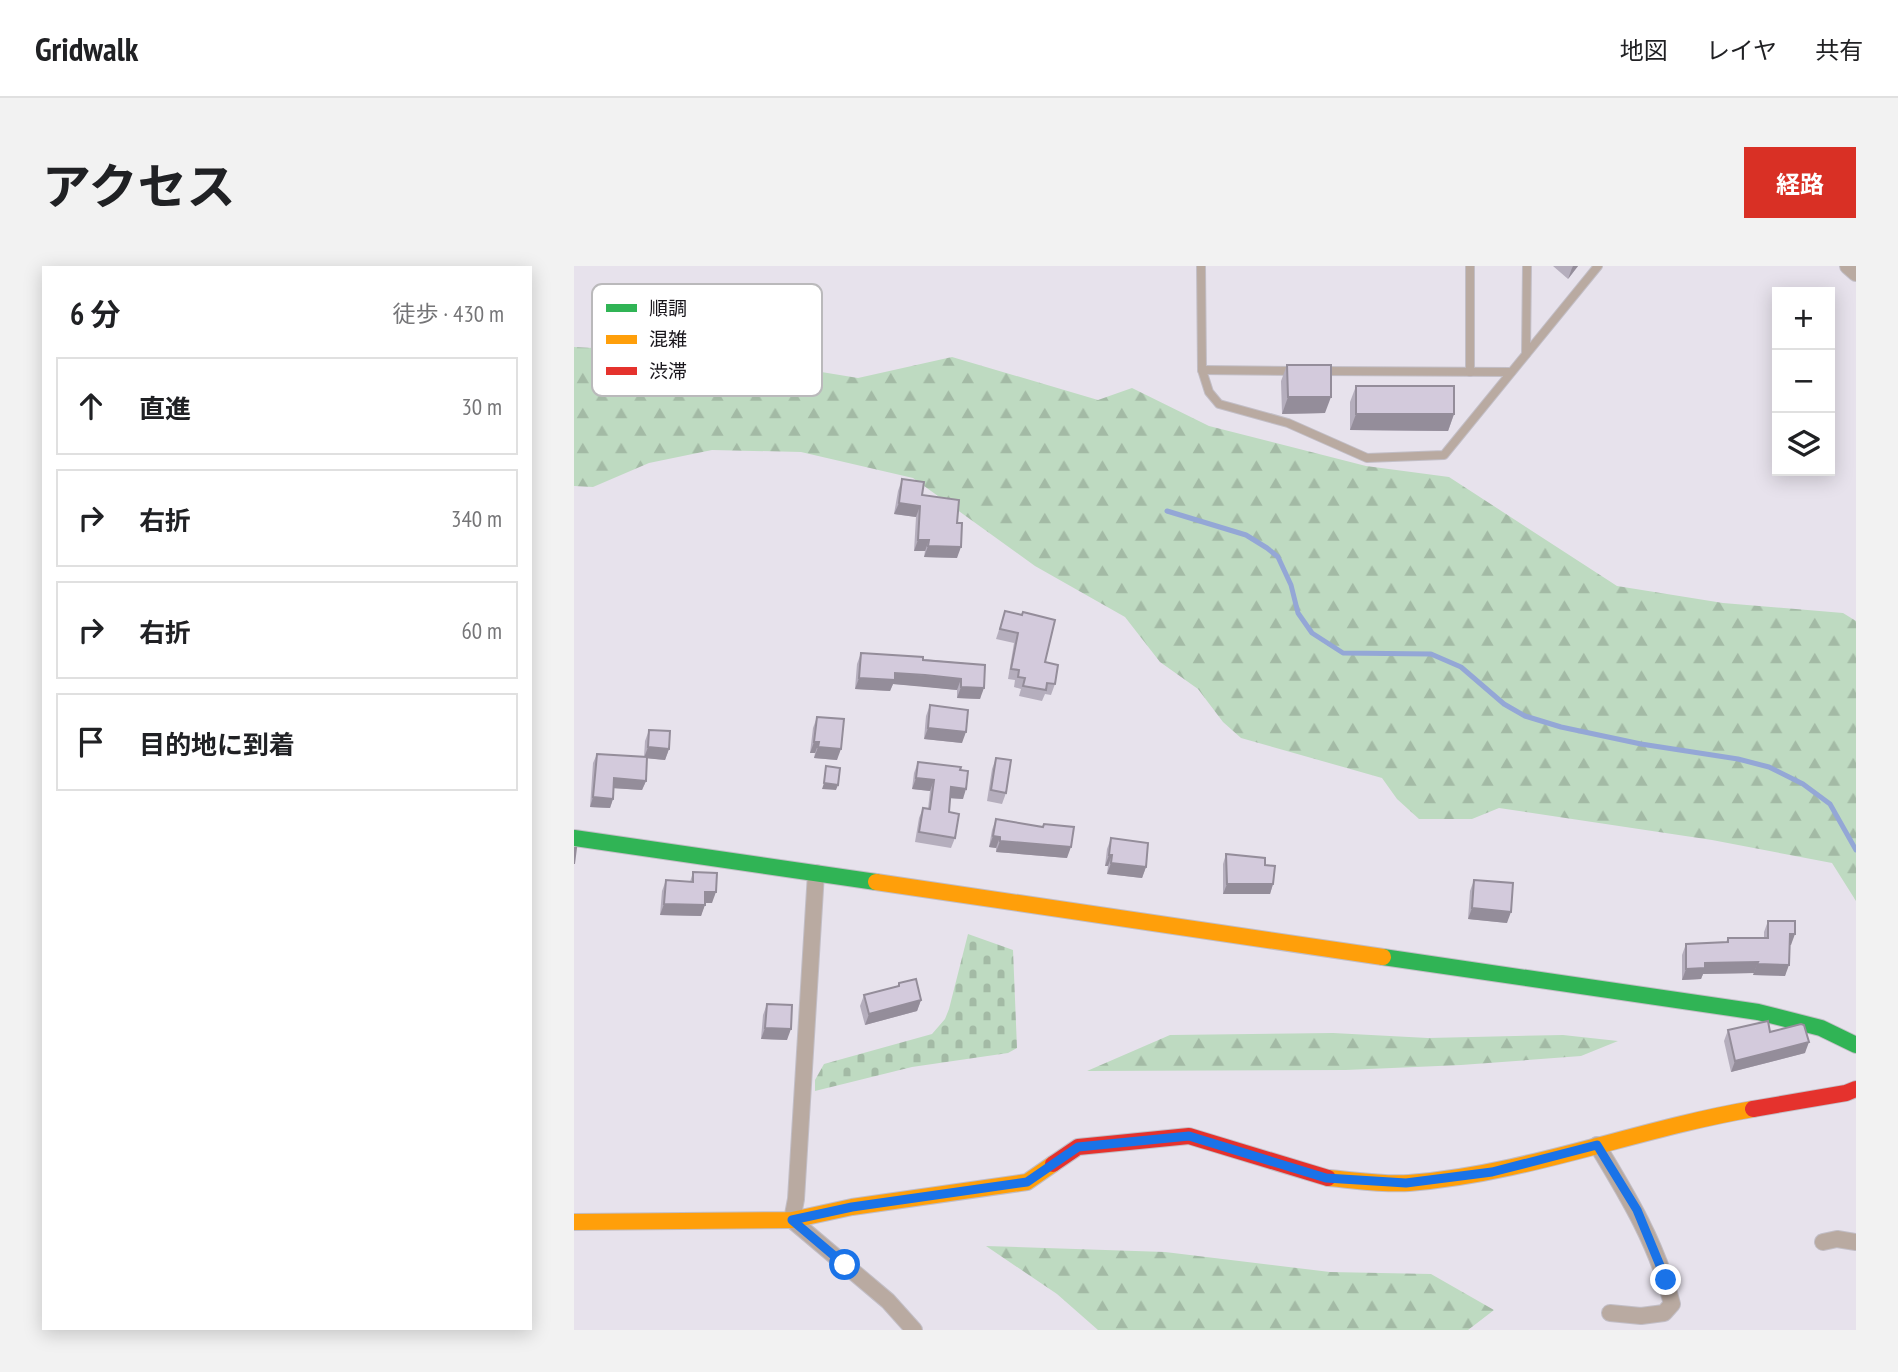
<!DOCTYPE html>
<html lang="ja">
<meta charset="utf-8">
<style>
body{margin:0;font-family:"PT Sans Narrow","Noto Sans JP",sans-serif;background:#f2f2f2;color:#202124}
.controls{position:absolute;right:21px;top:21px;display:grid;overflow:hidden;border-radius:0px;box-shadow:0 4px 18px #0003}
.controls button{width:63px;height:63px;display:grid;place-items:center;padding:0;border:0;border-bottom:2px solid #e0e0e0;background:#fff;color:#202124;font:35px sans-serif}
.stop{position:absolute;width:21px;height:21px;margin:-16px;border:5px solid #1a73e8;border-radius:50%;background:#fff}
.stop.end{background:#1a73e8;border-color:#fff;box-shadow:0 2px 7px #0008}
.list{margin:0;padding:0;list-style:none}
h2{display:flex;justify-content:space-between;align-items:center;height:91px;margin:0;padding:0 28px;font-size:30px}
h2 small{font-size:23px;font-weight:400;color:#757577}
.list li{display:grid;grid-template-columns:46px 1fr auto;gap:21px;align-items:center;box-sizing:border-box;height:98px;margin:0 14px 14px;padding:0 14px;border:2px solid #e0e0e0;border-radius:0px}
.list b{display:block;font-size:26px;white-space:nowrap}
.list em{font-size:23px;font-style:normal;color:#757577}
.icon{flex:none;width:38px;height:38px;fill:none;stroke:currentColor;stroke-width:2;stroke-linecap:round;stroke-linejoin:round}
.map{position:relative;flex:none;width:1282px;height:1064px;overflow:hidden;border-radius:0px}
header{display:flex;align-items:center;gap:42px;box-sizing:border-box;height:98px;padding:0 35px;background:#fff;border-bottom:2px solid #e0e0e0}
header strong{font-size:33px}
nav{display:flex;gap:38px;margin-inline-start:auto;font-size:24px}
.intro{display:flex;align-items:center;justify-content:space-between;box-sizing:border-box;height:168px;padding:0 42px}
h1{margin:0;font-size:49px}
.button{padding:18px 32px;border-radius:0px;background:#d93025;color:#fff;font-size:24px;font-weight:700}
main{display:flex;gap:42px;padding:0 42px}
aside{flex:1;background:#fff;border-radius:0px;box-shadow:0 4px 18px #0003}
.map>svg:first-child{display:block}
</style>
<header>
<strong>Gridwalk</strong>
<nav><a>地図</a><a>レイヤ</a><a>共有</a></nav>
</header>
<div class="intro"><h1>アクセス</h1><a class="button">経路</a></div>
<main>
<aside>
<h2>6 分<small>徒歩 · 430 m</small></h2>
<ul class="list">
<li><svg class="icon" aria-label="ahead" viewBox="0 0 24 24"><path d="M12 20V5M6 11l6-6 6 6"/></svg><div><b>直進</b></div><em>30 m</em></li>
<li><svg class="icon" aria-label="right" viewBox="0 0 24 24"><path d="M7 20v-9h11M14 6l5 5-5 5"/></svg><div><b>右折</b></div><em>340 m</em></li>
<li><svg class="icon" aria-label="right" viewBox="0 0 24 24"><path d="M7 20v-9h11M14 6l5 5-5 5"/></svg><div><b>右折</b></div><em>60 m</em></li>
<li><svg class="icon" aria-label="arrive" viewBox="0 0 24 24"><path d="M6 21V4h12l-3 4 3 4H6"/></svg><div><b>目的地に到着</b></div></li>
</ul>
</aside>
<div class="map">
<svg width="1282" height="1064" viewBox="0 0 1282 1064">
<defs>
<pattern id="forest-firs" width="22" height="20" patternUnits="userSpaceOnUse" patternTransform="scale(1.75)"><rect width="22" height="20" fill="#bedac1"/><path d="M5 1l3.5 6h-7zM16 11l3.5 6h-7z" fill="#a3baa5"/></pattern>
<pattern id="cemetery-stones" width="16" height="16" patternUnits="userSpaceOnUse" patternTransform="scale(1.75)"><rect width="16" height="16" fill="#bedac1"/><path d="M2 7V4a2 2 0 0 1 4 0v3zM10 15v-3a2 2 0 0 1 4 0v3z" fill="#a3baa5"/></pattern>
</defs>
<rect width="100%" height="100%" fill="#e7e2ec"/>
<g fill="url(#forest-firs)">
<path d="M0,81L138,88L284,112L378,91L524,134L558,122L635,160L792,200L875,211L1043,320L1149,337L1269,347L1282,355V635L1258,597L1138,574L925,542L898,553H845L823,533L808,512L667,472L649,456L624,423L586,396L551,351L461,300L339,212L227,186L138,184L75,197L19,221L0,220Z"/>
<path d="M759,767L854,772L989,769L1044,775L1007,790L887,799L772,804L513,805L596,769Z"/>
<path d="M412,980L591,986L756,1006L857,1008L920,1044L894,1064H524L483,1028Z"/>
</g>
<path fill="url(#cemetery-stones)" d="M394,668L439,684L443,782L434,787L338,801L241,825V814L250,798L358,768L371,753L375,743Z"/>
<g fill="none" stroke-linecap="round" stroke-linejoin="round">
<path stroke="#94a7d6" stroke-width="5" d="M593,245L672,269L693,282L704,291L717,319L724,347L738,367L769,387L857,388L887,401L930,438L951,450L987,461L1067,478L1164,493L1195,501L1229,518L1256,538L1282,584"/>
<g stroke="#c2bec6" stroke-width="10">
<g id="lane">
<path d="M627,0L628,104L635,126L645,138L714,157L793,192L870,189L1024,0"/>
<path d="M952,88L953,0"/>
<path d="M628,104L719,105"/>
<path d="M746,105L937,106"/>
<path d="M896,106V0"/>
</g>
</g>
<g stroke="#c2bec6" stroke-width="18">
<g id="street">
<path d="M1274,0L1282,7"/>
<path d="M242,607L222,933L218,954L314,1035L340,1064"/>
<path d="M1023,879C1054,930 1084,980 1098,1038L1090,1047L1067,1050L1036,1047"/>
<path d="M1249,976L1263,973L1282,976"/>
</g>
</g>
<g stroke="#c2bec6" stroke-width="18">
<g id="fast">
<path d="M0,572L302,616"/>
<path d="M809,691L1184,746L1247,762L1282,779"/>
</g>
</g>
<g stroke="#c2bec6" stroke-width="18">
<g id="slow">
<path d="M302,616L809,691"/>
<path d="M754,912C780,914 809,919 835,917C952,908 1063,863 1179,843"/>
<path d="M0,956L218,954L278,941L453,916L479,898"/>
</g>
</g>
<g stroke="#c2bec6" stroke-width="18">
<g id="jam">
<path d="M1179,843L1272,827L1282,823"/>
<path d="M479,898L504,881L615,870L754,912"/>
</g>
</g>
<use href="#lane" stroke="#b9aaa1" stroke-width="8"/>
<use href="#street" stroke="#b9aaa1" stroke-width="16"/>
<use href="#fast" stroke="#30b455" stroke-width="16"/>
<use href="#slow" stroke="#ff9f0a" stroke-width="16"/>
<use href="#jam" stroke="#e5322d" stroke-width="16"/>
</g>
<g fill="#b5aebd">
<path d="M979,0H1004L994,13Z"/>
<path d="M713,99L751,147L708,148L707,115Z"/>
<path d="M782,120L880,148L874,165L776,164V136Z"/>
<path d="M328,213L383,257V292L350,291L351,285H340L342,251L320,248L324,225Z"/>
<path d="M431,345L471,396L481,418L477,429L471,428L468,435L445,430L447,423L440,421L441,414L434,413L440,377L422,373Z"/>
<path d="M287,387L411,399L406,433L383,432V424L347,420L319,418L316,425L281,423L283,398Z"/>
<path d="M356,439L388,477L350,473L352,450Z"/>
<path d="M243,451L263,494L240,492L241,487H236L239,462Z"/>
<path d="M75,464L95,483L91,494L73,492L72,515L68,524L40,522L39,533L36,542L16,541L19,497L23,488L70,491L71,475Z"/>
<path d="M422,492L432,527L428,538L413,535L418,503Z"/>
<path d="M344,496L389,533L376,532L375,546L381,572L377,582L341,576L345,552L349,542L354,543L356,525L338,523L340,507Z"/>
<path d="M422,553L469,561L470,558L493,592L422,586V582L415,581L418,564Z"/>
<path d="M537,572L572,601L568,612L533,608L534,600H531L533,583Z"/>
<path d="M652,588L691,599L699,618L696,628H649V598Z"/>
<path d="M119,606L138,637H131L127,650L86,649L88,625L92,614L116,616Z"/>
<path d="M900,614L933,657L894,653L896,625Z"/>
<path d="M1194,655L1217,679H1215L1211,710L1179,709L1180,707L1129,708L1127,713L1108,714V689L1112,678L1152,676L1154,672H1190V666Z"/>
<path d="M325,717L347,734L343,745L291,759L286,740L290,729L323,721Z"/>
<path d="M193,738L213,774L187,773L189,749Z"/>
<path d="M1154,764L1196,766L1231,787L1157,806L1150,775Z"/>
</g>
<g fill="#948d9a">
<path d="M999,0H1004L994,13L998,2Z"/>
<path d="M714,131H757L751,147L708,148Z"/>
<path d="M782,148H880L874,165L776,164Z"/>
<path d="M325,237L346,240L342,251L320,248Z"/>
<path d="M344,274H355L351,285H340Z"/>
<path d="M354,280L387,281L383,292L350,291Z"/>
<path d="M321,407L387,413L383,424L319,418L316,425L281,423L285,412Z"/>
<path d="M387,421L410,422L406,433L383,432Z"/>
<path d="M354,462L392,466L388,477L350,473Z"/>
<path d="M240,476H245L241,487H236Z"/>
<path d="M74,481L95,483L91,494L70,492Z"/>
<path d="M244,481L267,483L263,494L240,492Z"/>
<path d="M40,512L72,515L68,524L37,522Z"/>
<path d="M342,512L360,514L356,525L338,523Z"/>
<path d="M250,517L264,519L262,524L248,523Z"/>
<path d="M377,521L392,523L389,533L374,532Z"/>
<path d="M19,531L39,533L36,542L16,541Z"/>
<path d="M419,570L426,571L422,582L415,581Z"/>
<path d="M426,575L497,581L493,592L422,586Z"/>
<path d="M535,589H538L534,600H531Z"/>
<path d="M537,597L572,601L568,612L533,608Z"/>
<path d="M653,618H699L696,628H649Z"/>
<path d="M131,626H142L138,637H127Z"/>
<path d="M90,638L131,639L127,650L86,649Z"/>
<path d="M898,642L937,646L933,657L894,653Z"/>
<path d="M1216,668H1221L1217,679H1211Z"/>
<path d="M1184,696L1180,707L1129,708L1127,713L1108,714L1112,703L1131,697Z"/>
<path d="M1183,698L1215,699L1211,710L1179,709Z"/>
<path d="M347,734L343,745L291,759L295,748Z"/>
<path d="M191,762L217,763L213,774L187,773Z"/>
<path d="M1235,776L1231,787L1157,806L1161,795Z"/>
</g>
<g fill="#d3cadc" stroke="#948d9a" stroke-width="2">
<path d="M713,99H757V131H714Z"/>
<rect x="782" y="120" width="98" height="28"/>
<path d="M328,213L350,216L348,229L385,234L383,257H388L387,281L354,280L355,274H344L346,240L325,237Z"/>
<path d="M431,345L448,349L449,346L481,354L471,396L484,399L481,418L473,417L472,424L449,420L451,412L444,411L445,404L437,403L444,367L426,363Z"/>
<path d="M287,387L349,391V394L411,399L410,422L387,421V413L351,409L321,407V414L285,412Z"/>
<path d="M356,439L394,444L392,466L354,462Z"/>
<path d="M243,451L270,453L267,483L244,481L245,476H240Z"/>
<path d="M75,464L96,465L95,483L74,481Z"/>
<path d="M23,488L73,491L72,515L40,512L39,533L19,531Z"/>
<path d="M422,492L437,494L432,527L417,524Z"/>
<path d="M344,496L387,501L386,504L394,505L392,523L377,521L375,546L385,548L381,572L345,566L349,542L356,543L360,514L342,512Z"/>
<path d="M252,500L266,502L264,519L250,517Z"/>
<path d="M422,553L469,561L470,558L500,561L497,581L426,575V571L419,570Z"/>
<path d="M537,572L574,577L572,601L537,597L538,589H535Z"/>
<path d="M0,582H2L0,598Z"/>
<path d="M652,588L691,592V599L701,600L699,618H653Z"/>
<path d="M119,606L143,607L142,626H131V639L90,638L92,614L119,616Z"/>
<path d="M900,614L939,617L937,646L898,642Z"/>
<path d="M1194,655H1221V668H1216L1215,699L1183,698L1184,696L1131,697V702L1112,703V678L1154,676V672H1194Z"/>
<path d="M342,713L347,734L295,748L290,729L325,720V717Z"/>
<path d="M193,738L218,739L217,763L191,762Z"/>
<path d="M1194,755L1196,766L1227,758L1230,759L1235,776L1161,795L1154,764Z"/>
</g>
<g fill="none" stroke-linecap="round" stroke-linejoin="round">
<path stroke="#1a73e8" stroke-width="9" d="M271,999L218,954L278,941L453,916L504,881L615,870L752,912L832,917L918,906L1023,879L1063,944L1092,1014"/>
</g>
<rect x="18" y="18" width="230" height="112" rx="10" fill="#fff" stroke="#bab9bb" stroke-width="2"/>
<rect x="32" y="38" width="31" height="8" fill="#30b455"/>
<rect x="32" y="69" width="31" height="9" fill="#ff9f0a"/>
<rect x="32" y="101" width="31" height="8" fill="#e5322d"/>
<g font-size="19" fill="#19161c">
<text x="75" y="49">順調</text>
<text x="75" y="80">混雑</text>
<text x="75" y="112">渋滞</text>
</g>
</svg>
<div class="controls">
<button>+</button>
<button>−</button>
<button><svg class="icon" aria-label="layers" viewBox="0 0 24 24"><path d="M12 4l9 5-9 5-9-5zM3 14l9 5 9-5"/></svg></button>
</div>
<div class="stop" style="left:271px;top:999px"></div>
<div class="stop end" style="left:1092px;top:1014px"></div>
</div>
</main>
